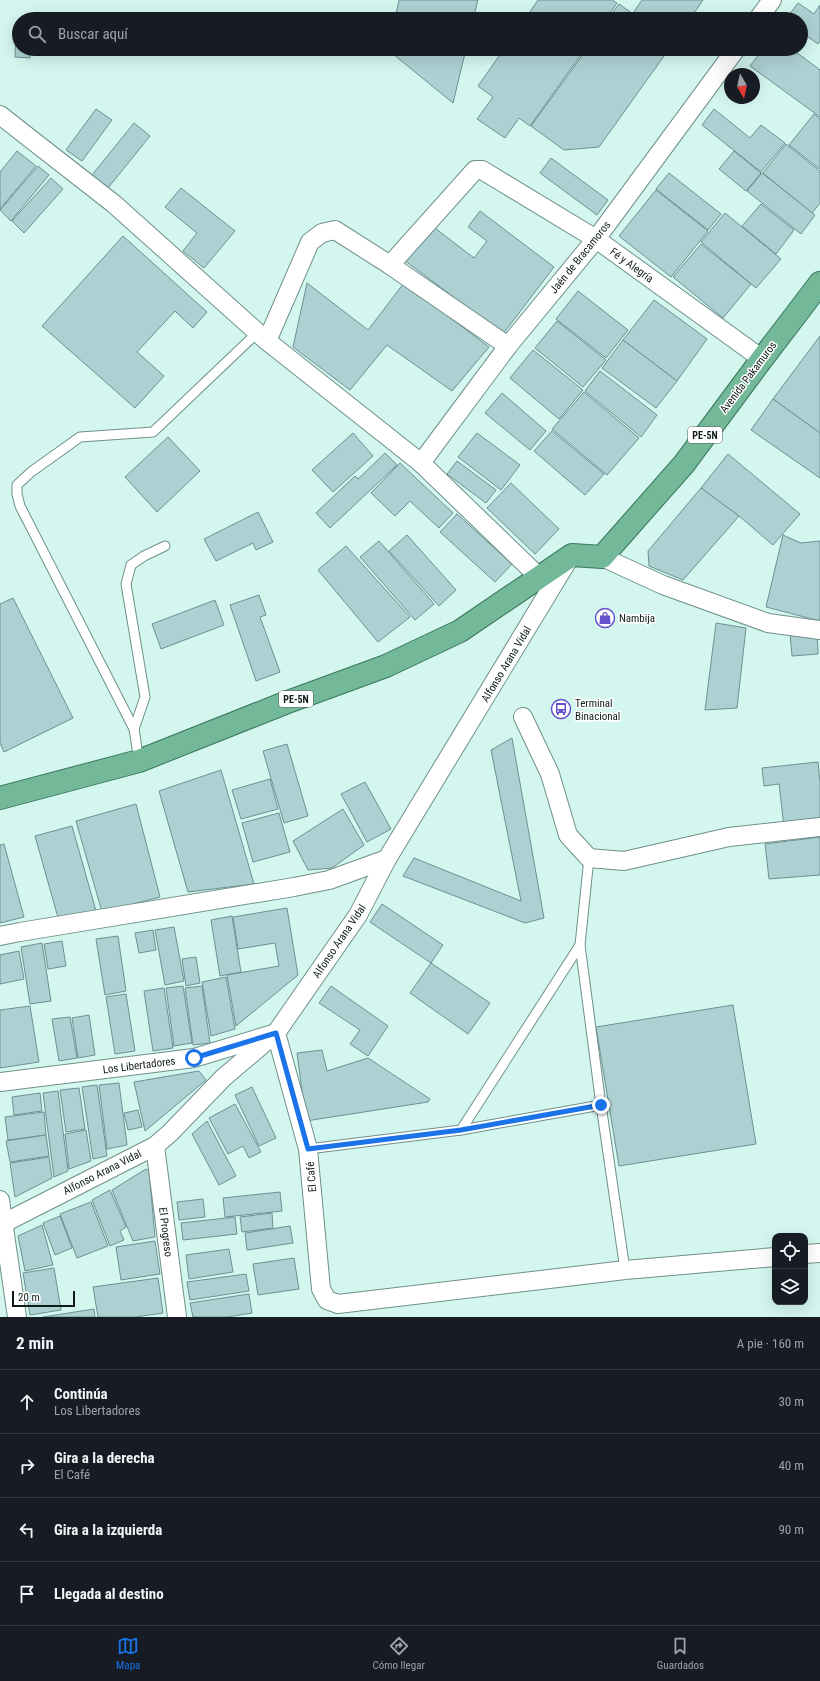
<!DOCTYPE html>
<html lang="es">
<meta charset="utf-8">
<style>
body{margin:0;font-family:"Roboto Condensed",sans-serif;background:#242831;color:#f1f3f6}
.controls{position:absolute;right:12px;bottom:12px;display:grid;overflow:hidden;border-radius:8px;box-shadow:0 4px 16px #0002}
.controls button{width:36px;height:36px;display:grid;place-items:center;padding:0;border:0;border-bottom:1px solid #363941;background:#171b24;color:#f1f3f6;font:20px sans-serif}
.compass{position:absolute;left:724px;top:68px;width:36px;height:36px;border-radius:50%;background:#171b24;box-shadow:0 4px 16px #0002;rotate:171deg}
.scale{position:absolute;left:12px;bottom:10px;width:63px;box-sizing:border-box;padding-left:4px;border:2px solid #0e1b19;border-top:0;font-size:11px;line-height:14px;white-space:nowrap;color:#0e1b19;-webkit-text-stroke:3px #fff;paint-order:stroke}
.stop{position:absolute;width:12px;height:12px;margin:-9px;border:3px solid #1a73e8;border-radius:50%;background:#fff}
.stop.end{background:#1a73e8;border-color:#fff;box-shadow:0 1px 4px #0008}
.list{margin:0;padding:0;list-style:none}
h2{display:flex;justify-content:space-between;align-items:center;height:52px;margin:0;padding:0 16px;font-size:17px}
h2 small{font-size:13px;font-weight:400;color:#9ea1a6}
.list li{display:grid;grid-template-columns:26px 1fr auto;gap:12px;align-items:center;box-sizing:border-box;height:64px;padding:0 16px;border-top:1px solid #363941}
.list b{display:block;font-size:15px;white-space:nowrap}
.list p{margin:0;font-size:13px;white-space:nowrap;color:#9ea1a6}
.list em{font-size:13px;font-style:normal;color:#9ea1a6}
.icon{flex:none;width:22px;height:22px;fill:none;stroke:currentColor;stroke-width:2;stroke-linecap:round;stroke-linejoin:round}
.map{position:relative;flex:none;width:820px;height:1317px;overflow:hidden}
.search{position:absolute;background:#171b24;box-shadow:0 4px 16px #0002;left:12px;right:12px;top:12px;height:44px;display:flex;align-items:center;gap:10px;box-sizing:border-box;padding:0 14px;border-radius:22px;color:#9ea1a6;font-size:15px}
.sheet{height:308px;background:#171b24}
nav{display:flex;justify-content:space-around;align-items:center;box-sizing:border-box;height:56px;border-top:1px solid #363941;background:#171b24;font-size:11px;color:#9ea1a6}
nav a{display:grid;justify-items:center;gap:2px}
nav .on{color:#1a73e8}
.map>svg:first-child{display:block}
</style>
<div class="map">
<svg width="820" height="1317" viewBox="0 0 820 1317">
<rect width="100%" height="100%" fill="#d3f6ef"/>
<g fill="#add0d3" stroke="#6e9093">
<path d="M399,0H478L473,19H395Z"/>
<path d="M538,0H612L617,3L606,19H525Z"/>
<path d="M642,0H703L690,19H642L633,13Z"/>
<path d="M798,3L814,14L820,5V41L818,44L801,32V19H786Z"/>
<path d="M619,4L640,19H608Z"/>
<path d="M16,30H19V49H30V58L15,57Z"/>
<path d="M388,49H466L453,103L388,50Z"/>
<path d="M504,49H585L530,126L519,118L505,138L477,119L493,97L478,86Z"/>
<path d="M587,49H669L599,147L564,150L531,126Z"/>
<path d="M763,49H792L820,70V117L750,66Z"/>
<path d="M96,109L112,120L82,161L66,150Z"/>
<path d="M714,109L750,138L761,125L785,143L761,172L702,125Z"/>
<path d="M814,114L820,119V169L789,145Z"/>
<path d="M134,123L150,136L108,188L92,175Z"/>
<path d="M786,144L820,171V203L812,213L763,173Z"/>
<path d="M17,151L36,166L0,209V172Z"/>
<path d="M734,151L761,173L746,191L719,169Z"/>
<path d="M551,158L608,200L597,215L540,173Z"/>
<path d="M38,166L49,175L11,221L0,210Z"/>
<path d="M669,173L721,214L708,230L656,189Z"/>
<path d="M762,173L815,215L801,234L747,191Z"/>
<path d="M51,178L63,189L24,233L12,221Z"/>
<path d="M181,188L235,231L204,268L183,251L197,233L165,207Z"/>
<path d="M656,190L708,231L671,277L619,236Z"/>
<path d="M761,204L794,230L776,254L742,226Z"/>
<path d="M480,211L554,267L503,334L404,260L431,225L474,258L487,241L468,227Z"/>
<path d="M725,213L781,259L756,288L701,242Z"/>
<path d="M123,236L207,312L193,328L175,311L137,352L164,376L135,408L42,326Z"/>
<path d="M701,244L751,284L723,318L673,277Z"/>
<path d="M307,283L368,330L404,283L489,347L452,391L387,345L350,390L293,347Z"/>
<path d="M578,291L628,330L606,358L556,319Z"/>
<path d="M654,300L707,339L677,381L623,340Z"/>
<path d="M557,321L606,360L583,387L535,348Z"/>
<path d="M820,336V433L773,399Z"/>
<path d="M623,340L677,381L656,408L602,368Z"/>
<path d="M533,350L583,390L559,419L510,378Z"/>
<path d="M600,371L657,415L641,437L585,391Z"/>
<path d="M584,392L639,438L607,475L552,429Z"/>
<path d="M502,393L546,431L530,450L485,413Z"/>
<path d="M773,399L820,433V478L751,430Z"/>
<path d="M552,431L604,474L585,495L534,451Z"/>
<path d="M353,433L373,456L333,492L312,470Z"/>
<path d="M477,433L520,465L501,490L458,457Z"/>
<path d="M168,437L200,471L157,512L125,477Z"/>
<path d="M385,453L397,465L330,528L316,513L355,476L358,479Z"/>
<path d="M728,454L800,514L773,545L739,516L701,488Z"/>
<path d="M457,461L496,490L486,503L447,474Z"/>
<path d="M400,463L453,513L439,528L410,501L395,516L371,493Z"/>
<path d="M511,483L559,529L535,554L487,508Z"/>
<path d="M701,488L739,516L683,580L649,566L648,551Z"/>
<path d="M258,512L273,542L256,550L253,543L216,561L204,539Z"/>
<path d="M457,514L512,564L495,582L440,532Z"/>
<path d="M407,535L456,590L439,606L389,551Z"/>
<path d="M783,535L801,543L820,541V621L766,607Z"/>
<path d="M379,541L434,604L415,620L360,557Z"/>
<path d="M346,546L410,617L378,642L318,570Z"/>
<path d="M259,595L266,615L260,617L280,672L256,681L230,605Z"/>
<path d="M13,598L73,718L4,752L0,743V604Z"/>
<path d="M215,600L224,625L161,649L152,624Z"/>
<path d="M716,623L746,628L737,708L705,710Z"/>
<path d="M817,631L818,654L792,656L790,633Z"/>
<path d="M512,738L544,918L525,923L403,876L414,858L521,901L491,750Z"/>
<path d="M287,744L308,816L284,823L263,751Z"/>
<path d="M818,762L820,782V823L784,827L779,784L764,786L762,768Z"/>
<path d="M221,770L254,884L188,892L159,791Z"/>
<path d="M270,779L278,809L241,819L232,790Z"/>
<path d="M365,782L391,829L367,842L341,794Z"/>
<path d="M136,804L160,897L102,912L76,821Z"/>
<path d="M343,809L364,845L332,868L308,870L293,841Z"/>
<path d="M279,813L290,852L253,862L242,823Z"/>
<path d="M72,826L96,911L59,921L35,836Z"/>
<path d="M820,837V875L769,879L765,844Z"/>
<path d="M4,844L24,917L0,923V845Z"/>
<path d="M382,904L443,945L431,963L370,922Z"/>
<path d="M287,908L298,975L236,1026L227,975L279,966L275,943L238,949L233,917Z"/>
<path d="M232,916L241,972L220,976L211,920Z"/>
<path d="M174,927L184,981L165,985L155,930Z"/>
<path d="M153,930L156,950L139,953L135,933Z"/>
<path d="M118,936L126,991L105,995L96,939Z"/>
<path d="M62,941L66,966L48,969L44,944Z"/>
<path d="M42,943L51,1001L30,1004L21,947Z"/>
<path d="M19,951L24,979L0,984V955Z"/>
<path d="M196,957L200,983L186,986L182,959Z"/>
<path d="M431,963L490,1003L468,1034L410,993Z"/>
<path d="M226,977L235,1029L211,1036L202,982Z"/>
<path d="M183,986L192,1043L174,1046L166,988Z"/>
<path d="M202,986L210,1043L193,1045L185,988Z"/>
<path d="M331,986L388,1026L368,1056L350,1044L360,1030L319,1003Z"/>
<path d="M164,988L173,1048L153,1051L144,991Z"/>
<path d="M126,994L135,1051L115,1054L106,997Z"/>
<path d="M733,1005L756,1144L619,1166L596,1027Z"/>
<path d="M30,1006L39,1062L0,1068V1010Z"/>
<path d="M89,1015L95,1055L78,1058L72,1018Z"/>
<path d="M70,1017L77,1058L59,1061L52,1019Z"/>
<path d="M322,1050L327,1071L368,1058L430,1099L428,1102L306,1121L297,1053Z"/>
<path d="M199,1071L206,1080L145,1131L134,1082Z"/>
<path d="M119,1083L127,1145L107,1149L99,1085Z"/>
<path d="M97,1085L107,1156L93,1159L82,1087Z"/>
<path d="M252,1087L276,1138L259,1146L235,1095Z"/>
<path d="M79,1088L85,1129L66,1132L60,1090Z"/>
<path d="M58,1091L68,1171L54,1177L43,1093Z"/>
<path d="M40,1093L42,1111L14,1115L12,1097Z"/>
<path d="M235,1104L261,1152L249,1158L243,1146L228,1154L209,1118Z"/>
<path d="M138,1110L142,1127L128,1130L124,1113Z"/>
<path d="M44,1112L46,1135L8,1140L5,1117Z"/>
<path d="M207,1121L236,1176L219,1185L192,1134Z"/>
<path d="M86,1130L91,1161L69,1169L65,1134Z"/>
<path d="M46,1135L49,1156L10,1162L6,1141Z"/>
<path d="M49,1157L52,1178L15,1197L10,1163Z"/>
<path d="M146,1169L149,1171L155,1237L133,1241L112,1190Z"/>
<path d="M110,1190L126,1227L120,1231L124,1240L110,1246L92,1200Z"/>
<path d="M280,1192L282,1211L225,1217L223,1198Z"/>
<path d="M203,1199L205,1217L179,1220L177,1202Z"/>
<path d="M91,1202L108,1246L77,1258L60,1214Z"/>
<path d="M272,1213L273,1228L242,1232L240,1217Z"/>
<path d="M60,1216L72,1248L55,1255L43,1223Z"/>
<path d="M235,1217L237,1234L183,1240L181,1223Z"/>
<path d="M42,1225L53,1265L25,1271L18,1236Z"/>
<path d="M290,1226L293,1243L247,1250L245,1233Z"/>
<path d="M155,1241L160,1274L121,1280L116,1247Z"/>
<path d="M229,1249L233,1272L189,1279L186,1255Z"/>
<path d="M294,1258L299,1289L258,1295L253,1264Z"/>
<path d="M54,1268L61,1310L30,1315L23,1273Z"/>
<path d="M246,1274L249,1291L190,1300L187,1282Z"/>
<path d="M158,1278L163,1313L135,1317H98L93,1287Z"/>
<path d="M249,1294L252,1313L228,1317H193L190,1303Z"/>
<path d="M94,1309L95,1317H43Z"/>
</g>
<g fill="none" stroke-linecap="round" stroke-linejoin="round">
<g stroke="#6f908a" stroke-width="11">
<g id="service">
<path d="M134,729L145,697L126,584L131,565L144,556L165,546"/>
<path d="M139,761L134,729L20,506L17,494V485L31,472L80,437L153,432L258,332"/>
<path d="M589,858L580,945L601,1105L625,1270"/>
<path d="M461,1130L580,945"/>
<path d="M308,1149L461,1130L601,1105"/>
</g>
</g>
<g stroke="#6f908a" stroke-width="20">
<g id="minor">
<path d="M758,19L772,0"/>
<path d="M0,115L114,204L267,341L421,463L539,577"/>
<path d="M390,265L475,170H482L596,239L762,359"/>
<path d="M267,341L310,242L322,233L335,230L390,265L508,346"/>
<path d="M421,463L508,346L596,239L736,49"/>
<path d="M602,557L663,585L768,623L820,630"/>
<path d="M523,717L550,774L568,835L589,858L624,861L729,837L820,827"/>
<path d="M0,936L20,932L294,887L329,880L387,859"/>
<path d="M0,1082L194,1058L276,1033L308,1149L321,1289L327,1300L338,1304L625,1270L775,1257"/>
<path d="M155,1146L177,1317"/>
<path d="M0,1200L17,1317"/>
<path d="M0,1225L155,1146L170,1133L223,1078L276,1033L358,915L387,859L570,557"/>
<path d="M805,1254L820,1253"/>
</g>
</g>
<g stroke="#39765b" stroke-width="24">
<path id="trunk" d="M0,798L139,761L285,703L386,666L460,631L572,555L602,557L684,464L762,359L820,283"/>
</g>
<use href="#service" stroke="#fff" stroke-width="9"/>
<use href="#minor" stroke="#fff" stroke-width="18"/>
<use href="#trunk" stroke="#73b898" stroke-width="22"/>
</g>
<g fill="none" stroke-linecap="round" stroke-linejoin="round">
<path stroke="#1a73e8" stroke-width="5" d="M194,1058L276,1033L308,1149L461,1130L601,1105"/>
</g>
<defs>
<g id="shop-ring" transform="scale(1)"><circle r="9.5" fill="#fff" stroke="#6352cb" stroke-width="1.5"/><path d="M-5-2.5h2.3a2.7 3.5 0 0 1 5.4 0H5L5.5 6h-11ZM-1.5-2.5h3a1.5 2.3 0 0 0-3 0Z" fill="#6352cb"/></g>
<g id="bus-ring" transform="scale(1)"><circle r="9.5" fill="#fff" stroke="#6352cb" stroke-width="1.5"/><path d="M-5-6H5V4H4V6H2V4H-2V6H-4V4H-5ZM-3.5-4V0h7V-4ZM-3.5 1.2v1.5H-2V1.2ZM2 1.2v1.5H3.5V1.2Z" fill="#6352cb"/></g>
</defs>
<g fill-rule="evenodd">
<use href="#shop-ring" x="605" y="618"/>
<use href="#bus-ring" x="561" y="709"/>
</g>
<g text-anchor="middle" stroke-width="3" stroke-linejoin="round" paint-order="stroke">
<g fill="#fff" stroke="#565f5e" stroke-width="1">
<rect x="688" y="427" width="34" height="16" rx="3"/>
<rect x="279" y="691" width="34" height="16" rx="3"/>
</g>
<g font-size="10" font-weight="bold" fill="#0e1b19">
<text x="705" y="439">PE-5N</text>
<text x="296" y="703">PE-5N</text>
</g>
<g font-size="11" fill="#0e1b19" stroke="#fff">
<text transform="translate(580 257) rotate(-51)" y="4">Jaén de Bracamoros</text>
<text transform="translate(632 265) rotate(36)" y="4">Fé y Alegría</text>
<text transform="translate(748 377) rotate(-53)" y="4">Avenida Pakamuros</text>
<text transform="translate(506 664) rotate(-59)" y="4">Alfonso Arana Vidal</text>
<text transform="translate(339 941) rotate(-56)" y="4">Alfonso Arana Vidal</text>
<text transform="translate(139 1065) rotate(-7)" y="4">Los Libertadores</text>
<text transform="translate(102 1172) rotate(-27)" y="4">Alfonso Arana Vidal</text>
<text transform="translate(311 1177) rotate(-95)" y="4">El Café</text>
<text transform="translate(166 1232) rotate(83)" y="4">El Progreso</text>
</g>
<g font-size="11" fill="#0e1b19" stroke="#fff" text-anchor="start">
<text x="619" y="622">Nambija</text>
<text x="575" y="707">Terminal<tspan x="575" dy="13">Binacional</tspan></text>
</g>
</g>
</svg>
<div class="controls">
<button><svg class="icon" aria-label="locate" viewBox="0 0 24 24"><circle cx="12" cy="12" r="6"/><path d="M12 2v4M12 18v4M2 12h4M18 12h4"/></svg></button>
<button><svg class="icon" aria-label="layers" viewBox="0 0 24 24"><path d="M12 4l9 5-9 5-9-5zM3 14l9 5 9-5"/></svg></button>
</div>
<svg class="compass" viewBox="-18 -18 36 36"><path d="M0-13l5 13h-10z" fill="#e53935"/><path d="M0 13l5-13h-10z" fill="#9ea1a6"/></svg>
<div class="scale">20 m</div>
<div class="stop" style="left:194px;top:1058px"></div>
<div class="stop end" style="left:601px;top:1105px"></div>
<div class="search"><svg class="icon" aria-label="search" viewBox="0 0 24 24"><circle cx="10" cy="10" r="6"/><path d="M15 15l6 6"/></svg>Buscar aquí</div>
</div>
<section class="sheet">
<h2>2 min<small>A pie · 160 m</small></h2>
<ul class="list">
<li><svg class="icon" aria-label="ahead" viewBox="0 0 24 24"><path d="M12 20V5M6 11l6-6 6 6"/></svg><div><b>Continúa</b><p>Los Libertadores</p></div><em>30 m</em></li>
<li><svg class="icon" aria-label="right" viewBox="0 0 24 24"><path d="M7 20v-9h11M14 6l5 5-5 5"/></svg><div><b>Gira a la derecha</b><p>El Café</p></div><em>40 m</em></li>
<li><svg class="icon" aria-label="left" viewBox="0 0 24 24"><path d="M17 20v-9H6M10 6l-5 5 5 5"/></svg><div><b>Gira a la izquierda</b></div><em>90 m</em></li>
<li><svg class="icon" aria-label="arrive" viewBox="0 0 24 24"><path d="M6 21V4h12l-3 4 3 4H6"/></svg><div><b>Llegada al destino</b></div></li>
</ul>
</section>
<nav>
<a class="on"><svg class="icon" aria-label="map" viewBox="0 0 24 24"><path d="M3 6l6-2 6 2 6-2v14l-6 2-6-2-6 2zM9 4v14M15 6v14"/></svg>Mapa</a>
<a><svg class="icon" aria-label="directions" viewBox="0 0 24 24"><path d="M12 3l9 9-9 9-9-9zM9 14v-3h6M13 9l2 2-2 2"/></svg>Cómo llegar</a>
<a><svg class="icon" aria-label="saved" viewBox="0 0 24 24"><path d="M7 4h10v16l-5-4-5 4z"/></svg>Guardados</a>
</nav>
